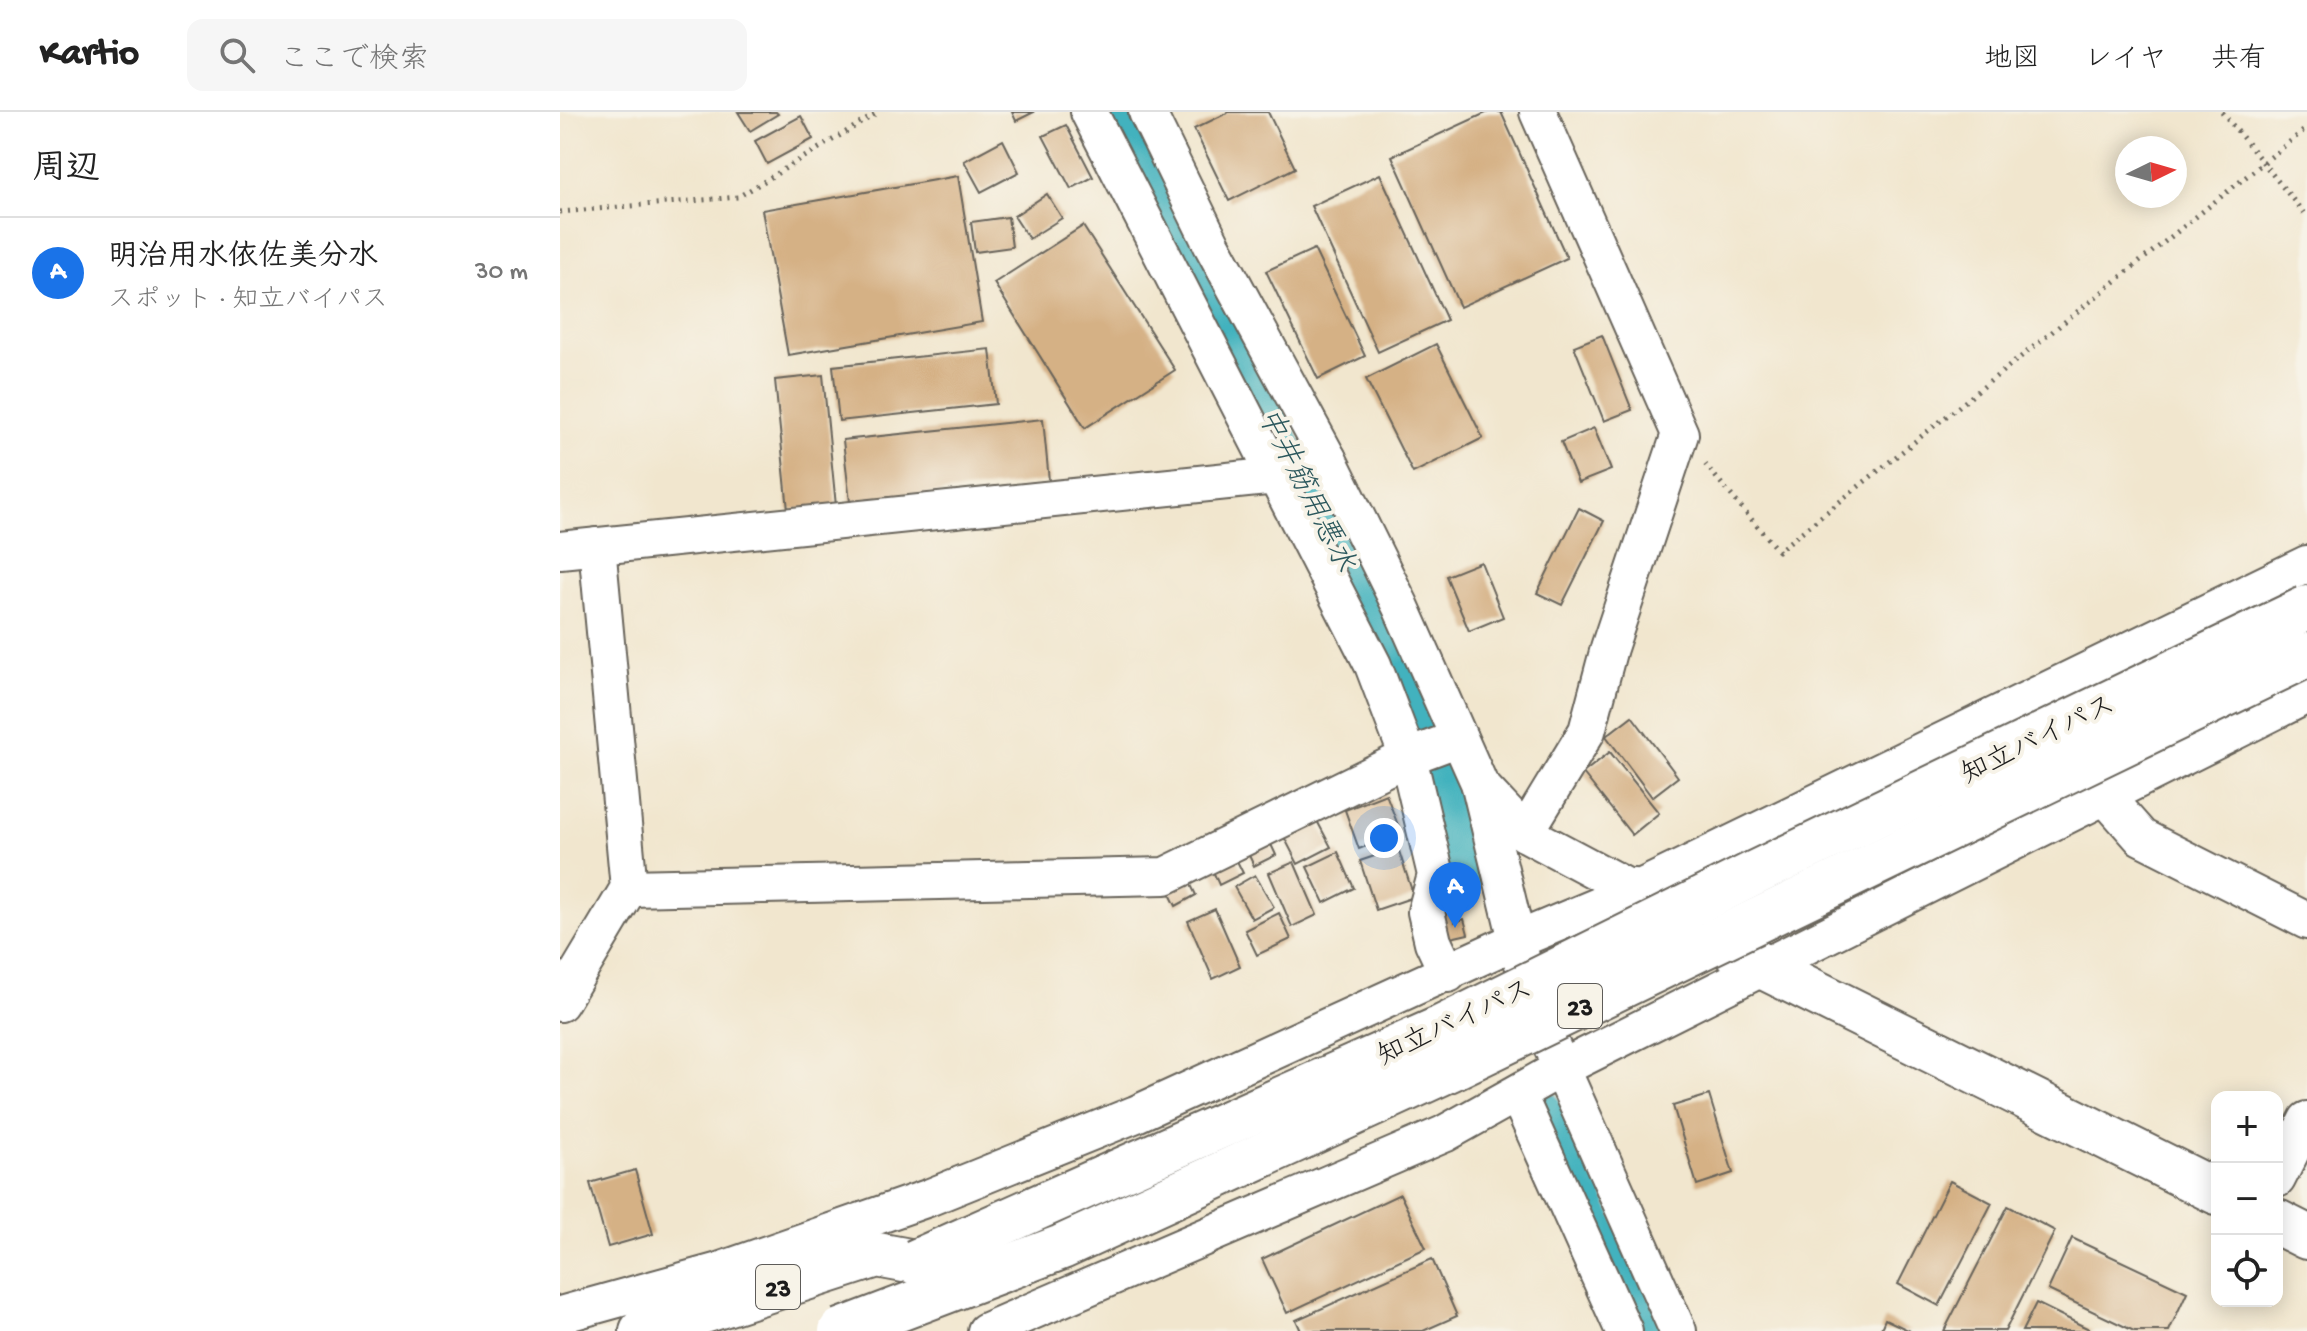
<!DOCTYPE html>
<html lang="ja">
<meta charset="utf-8">
<style>
body{margin:0;font-family:"Gochi Hand","Klee One",sans-serif;background:#f6f6f6;color:#222}
.controls{position:absolute;right:24px;bottom:24px;display:grid;overflow:hidden;border-radius:16px;box-shadow:0 4px 20px #0003}
.controls button{width:72px;height:72px;display:grid;place-items:center;padding:0;border:0;border-bottom:2px solid #e0e0e0;background:#fff;color:#222;font:40px sans-serif}
.compass{position:absolute;left:1555px;top:24px;width:72px;height:72px;border-radius:50%;background:#fff;box-shadow:0 4px 20px #0003;rotate:85deg}
.you{position:absolute;left:824px;top:726px;width:28px;height:28px;margin:-20px;border:6px solid #fff;border-radius:50%;background:#1a73e8;box-shadow:0 0 0 12px #1a73e833}
.badge{display:grid;place-items:center;width:52px;height:52px;border-radius:50%;background:#1a73e8;color:#fff;font-size:26px;font-weight:700}
.pin{position:absolute;translate:-50% -66px;filter:drop-shadow(0 2px 4px #0008)}
.pin::after{content:'';position:absolute;top:42px;width:28px;height:24px;background:inherit;clip-path:polygon(0 0,100% 0,50% 100%)}
.list{margin:0;padding:0;list-style:none}
h2{display:flex;justify-content:space-between;align-items:center;height:104px;margin:0;padding:0 32px;font-size:34px}
h2 small{font-size:26px;font-weight:400;color:#767676}
.list li{display:grid;grid-template-columns:52px 1fr auto;gap:24px;align-items:center;box-sizing:border-box;height:112px;padding:0 32px;border-top:2px solid #e0e0e0}
.list b{display:block;font-size:30px;white-space:nowrap}
.list p{margin:0;font-size:26px;white-space:nowrap;color:#767676}
.list em{font-size:26px;font-style:normal;color:#767676}
.icon{flex:none;width:44px;height:44px;fill:none;stroke:currentColor;stroke-width:2;stroke-linecap:round;stroke-linejoin:round}
.map{position:relative;flex:none;width:1747px;height:1219px;overflow:hidden}
header{display:flex;align-items:center;gap:48px;box-sizing:border-box;height:112px;padding:0 40px;background:#fff;border-bottom:2px solid #e0e0e0}
header strong{font-size:38px}
nav{display:flex;gap:44px;margin-inline-start:auto;font-size:28px}
.search{width:560px;height:72px;background:#f6f6f6;display:flex;align-items:center;gap:20px;box-sizing:border-box;padding:0 28px;border-radius:16px;color:#767676;font-size:30px}
main{display:flex}
aside{flex:1;background:#fff}
.map>svg:first-child{display:block}
</style>
<header>
<strong>Kartio</strong>
<div class="search"><svg class="icon" aria-label="search" viewBox="0 0 24 24"><circle cx="10" cy="10" r="6"/><path d="M15 15l6 6"/></svg>ここで検索</div>
<nav><a>地図</a><a>レイヤ</a><a>共有</a></nav>
</header>
<main>
<aside>
<h2>周辺<small></small></h2>
<ul class="list">
<li><span class="badge">A</span><div><b>明治用水依佐美分水</b><p>スポット · 知立バイパス</p></div><em>30 m</em></li>
</ul>
</aside>
<div class="map">
<svg width="1747" height="1219" viewBox="0 0 1747 1219">
<rect width="100%" height="100%" fill="#f7f3e8"/>
<filter id="ink" filterUnits="userSpaceOnUse"><feTurbulence type="fractalNoise" baseFrequency=".0125" numOctaves="2"/><feDisplacementMap in="SourceGraphic" scale="16" xChannelSelector="R" yChannelSelector="G"/><feConvolveMatrix kernelMatrix="1 2 1 2 8 2 1 2 1" color-interpolation-filters="sRGB"/></filter>
<filter id="wash" filterUnits="userSpaceOnUse"><feTurbulence type="fractalNoise" baseFrequency=".006" numOctaves="4" result="noise"/><feDisplacementMap in="SourceGraphic" scale="32" xChannelSelector="R" yChannelSelector="G"/><feGaussianBlur stdDeviation="1.8" result="paint"/><feColorMatrix in="noise" values="0 0 0 0 0 0 0 0 0 0 0 0 0 0 0 0 0 1.4 0 .05"/><feComposite in="paint" operator="in"/></filter>
<g filter="url(#wash)">
<rect width="100%" height="100%" fill="#f1e6ce"/>
<g fill="none" stroke-linecap="round" stroke-linejoin="round">
<g stroke="#43b2be" stroke-width="32">
<path d="M555,0L830,537L870,630L906,768"/>
<path d="M985,994L1088,1219"/>
</g>
</g>
<g id="blocks">
<g fill="#d5b185">
<path d="M178,0H216L218,2L190,19Z"/>
<path d="M452,0H474L456,9Z"/>
<path d="M669,0H708L735,56L669,89L634,17Z"/>
<path d="M928,0H941L1007,146L900,195L832,44Z"/>
<path d="M241,4L253,27L207,52L195,29Z"/>
<path d="M506,13L533,65L511,77L483,24Z"/>
<path d="M443,28L459,60L421,80L404,49Z"/>
<path d="M820,62L887,208L818,240L751,94Z"/>
<path d="M398,64L422,210L228,243L202,98Z"/>
<path d="M487,82L502,106L469,127L454,104Z"/>
<path d="M448,105L452,135L415,140L411,110Z"/>
<path d="M523,114L615,258L525,316L434,171Z"/>
<path d="M754,137L805,244L758,267L706,159Z"/>
<path d="M1042,223L1072,298L1044,309L1014,234Z"/>
<path d="M876,232L923,326L853,361L806,267Z"/>
<path d="M430,237L436,292L279,309L273,254Z"/>
<path d="M263,263L276,394L228,398L215,268Z"/>
<path d="M483,307L489,369L290,390L283,328Z"/>
<path d="M1034,316L1051,358L1018,371L1001,330Z"/>
<path d="M1019,396L1044,409L1002,493L977,481Z"/>
<path d="M921,450L943,505L909,519L886,464Z"/>
<path d="M1072,604L1118,665L1092,685L1046,624Z"/>
<path d="M1050,640L1099,701L1072,723L1023,661Z"/>
<path d="M826,682L841,721L799,737L785,698Z"/>
<path d="M755,705L771,735L738,752L723,723Z"/>
<path d="M708,726L716,743L694,754L686,737Z"/>
<path d="M838,736L854,785L816,798L800,749Z"/>
<path d="M778,740L794,776L764,791L747,755Z"/>
<path d="M675,745L683,761L659,773L652,757Z"/>
<path d="M734,750L757,803L732,815L709,761Z"/>
<path d="M695,763L714,795L692,807L674,775Z"/>
<path d="M627,765L636,783L616,794L607,776Z"/>
<path d="M655,797L680,854L653,867L628,809Z"/>
<path d="M892,799L895,810L904,807L908,822L886,827L880,802Z"/>
<path d="M719,801L731,827L697,843L685,818Z"/>
<path d="M1149,983L1173,1061L1137,1073L1113,994Z"/>
<path d="M75,1058L93,1122L48,1135L30,1071Z"/>
<path d="M1390,1069L1432,1091L1379,1194L1338,1172Z"/>
<path d="M840,1082L866,1136L727,1201L702,1147Z"/>
<path d="M1448,1094L1495,1119L1445,1219H1384Z"/>
<path d="M1512,1126L1627,1180L1609,1219H1574L1488,1178Z"/>
<path d="M872,1147L897,1204L863,1219H741L736,1208Z"/>
<path d="M1476,1191L1533,1219H1462Z"/>
<path d="M1325,1207L1350,1219H1320Z"/>
</g>
</g>
</g>
<g filter="url(#ink)">
<use href="#blocks" fill-opacity="0" stroke="#67635a" stroke-width="2"/>
<g fill="none" stroke-linecap="round" stroke-linejoin="round">
<g stroke="#67635a" stroke-width="40">
<g id="minor">
<path d="M587,0L652,133L768,347L840,493L920,673L965,721L1074,779"/>
<path d="M0,438L716,364L768,347"/>
<path d="M1533,664L1543,682L1581,725L1747,809"/>
<path d="M920,674L962,849"/>
<path d="M965,721L1027,619L1049,536L1120,322L978,0"/>
<path d="M69,776L605,764L848,645L813,553L529,0"/>
<path d="M888,862L873,830L866,800L876,763L848,645L899,626"/>
<path d="M0,891L69,776L37,434"/>
<path d="M992,935L1118,1219"/>
<path d="M958,983L1064,1219"/>
<path d="M1717,1067L1747,1008"/>
<path d="M0,1203L159,1159L368,1086L576,1002L955,829L1074,779L1747,452"/>
<path d="M426,1219L884,1022L1000,957L1747,583"/>
</g>
</g>
<g stroke="#67635a" stroke-width="48">
<g id="tertiary">
<path d="M1074,779L1204,855L1657,1080"/>
<path d="M1717,1110L1747,1125"/>
</g>
</g>
<g stroke="#67635a" stroke-width="48">
<path id="trunk" d="M82,1219L317,1143L355,1150"/>
</g>
<g stroke="#67635a" stroke-width="5" stroke-dasharray="2 6" stroke-linecap="butt">
<path d="M1662,0L1747,105"/>
<path d="M0,100L178,85L319,0"/>
<path d="M1145,352L1218,439L1747,16"/>
</g>
<use href="#minor" stroke="#fff" stroke-width="36"/>
<use href="#tertiary" stroke="#fff" stroke-width="44"/>
<use href="#trunk" stroke="#fff" stroke-width="44"/>
<g stroke="#67635a" stroke-width="48" stroke-linecap="butt">
<g id="trunk-bridge">
<path d="M355,1150L879,917L1195,761L1747,496"/>
<path d="M281,1219L502,1135L890,957L1747,543"/>
</g>
</g>
<use href="#trunk-bridge" stroke="#fff" stroke-width="44"/>
</g>
</g>
<g text-anchor="middle" stroke-width="8" stroke-linejoin="round" paint-order="stroke">
<g fill="#f7f3e8" stroke="#5e5c59" stroke-width="2">
<rect x="998" y="872" width="44" height="44" rx="6"/>
<rect x="196" y="1153" width="44" height="44" rx="6"/>
</g>
<g font-size="26" font-weight="bold" fill="#1c1c1c">
<text x="1020" y="903">23</text>
<text x="218" y="1184">23</text>
</g>
<g font-size="28" fill="#1c1c1c" stroke="#f7f3e8">
<text transform="translate(1477 625) rotate(-26)" y="10">知立バイパス</text>
<text transform="translate(894 908) rotate(-25)" y="10">知立バイパス</text>
</g>
<g font-size="30" font-style="italic" fill="#2c585d" stroke="#f7f3e8">
<text transform="translate(748 377) rotate(63)" y="10">中井筋用悪水</text>
</g>
</g>
</svg>
<div class="controls">
<button>+</button>
<button>−</button>
<button><svg class="icon" aria-label="locate" viewBox="0 0 24 24"><circle cx="12" cy="12" r="6"/><path d="M12 2v4M12 18v4M2 12h4M18 12h4"/></svg></button>
</div>
<svg class="compass" viewBox="-18 -18 36 36"><path d="M0-13l5 13h-10z" fill="#e53935"/><path d="M0 13l5-13h-10z" fill="#767676"/></svg>
<div class="you"></div>
<div class="pin badge" style="left:895px;top:816px">A</div>
</div>
</main>
